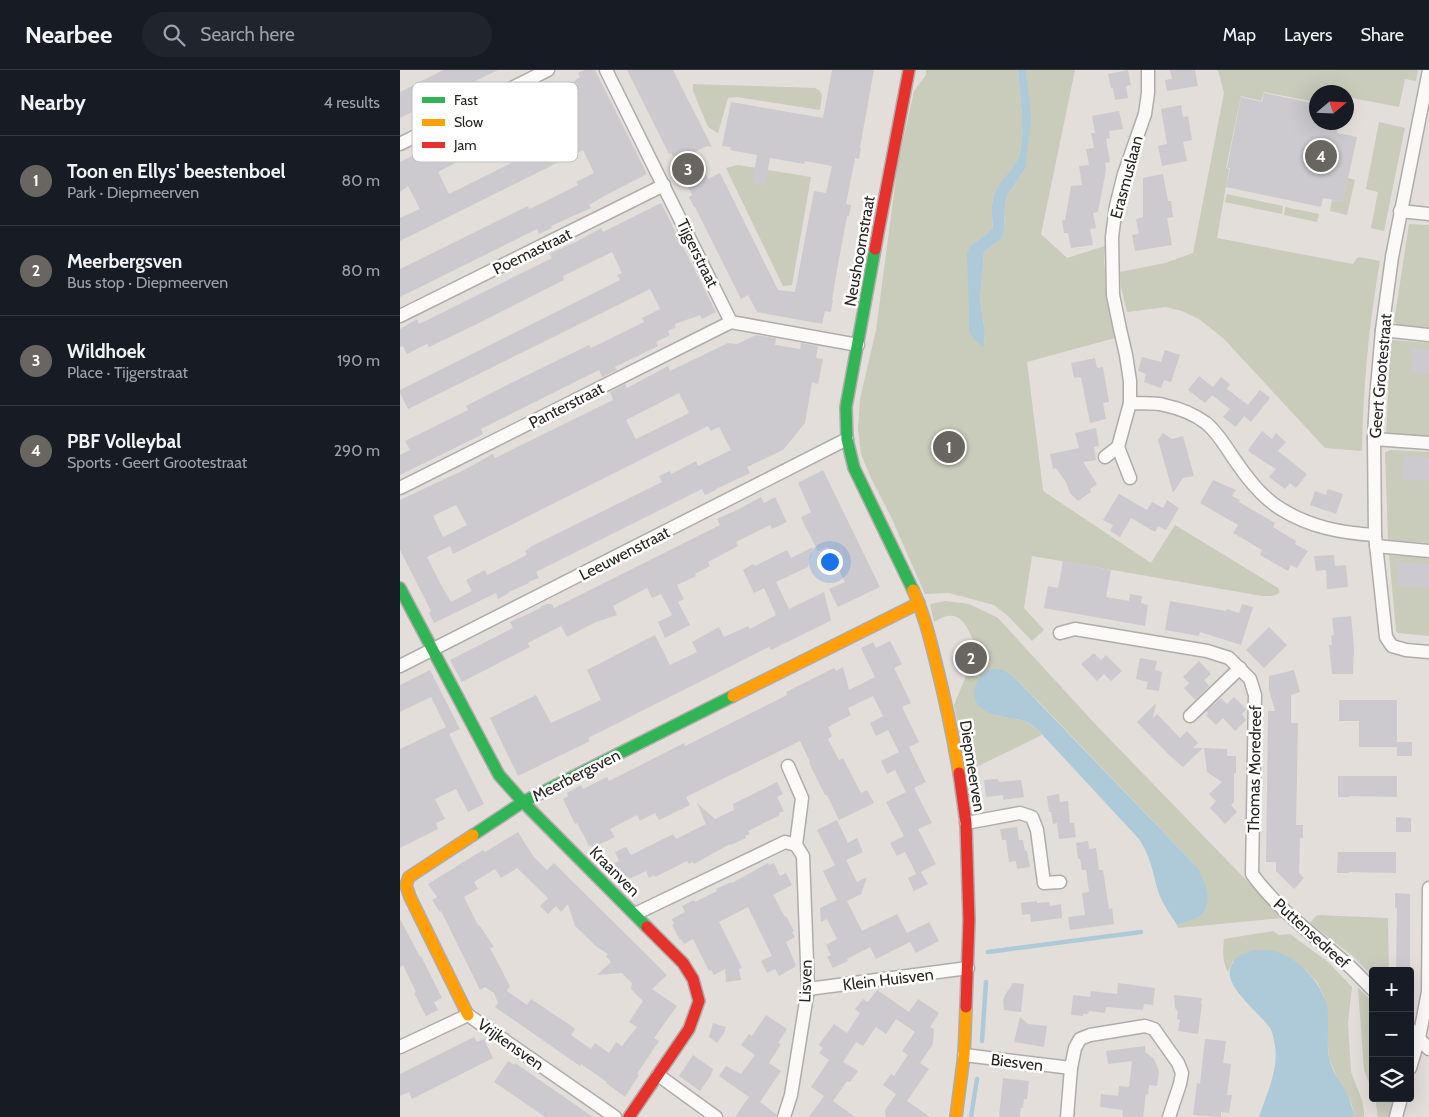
<!DOCTYPE html>
<meta charset="utf-8">
<style>
body{margin:0;font-family:Cabin,sans-serif;background:#20242c;color:#f1f3f6}
.controls{position:absolute;right:15px;bottom:15px;display:grid;overflow:hidden;border-radius:5px;box-shadow:0 5px 20px #0002}
.controls button{width:45px;height:45px;display:grid;place-items:center;padding:0;border:0;border-bottom:1px solid #363941;background:#171b24;color:#f1f3f6;font:25px sans-serif}
.compass{position:absolute;left:909px;top:15px;width:45px;height:45px;border-radius:50%;background:#171b24;box-shadow:0 5px 20px #0002;rotate:71deg}
.you{position:absolute;left:429px;top:491px;width:18px;height:18px;margin:-12px;border:4px solid #fff;border-radius:50%;background:#1a73e8;box-shadow:0 0 0 8px #1a73e833}
.badge{display:grid;place-items:center;width:32px;height:32px;border-radius:50%;background:#696662;color:#fff;font-size:16px;font-weight:700}
.pin{position:absolute;translate:-50% -50%;border:2px solid #fff;box-shadow:0 1px 5px #0006}
.list{margin:0;padding:0;list-style:none}
h2{display:flex;justify-content:space-between;align-items:center;height:65px;margin:0;padding:0 20px;font-size:21px}
h2 small{font-size:16px;font-weight:400;color:#9ea1a6}
.list li{display:grid;grid-template-columns:32px 1fr auto;gap:15px;align-items:center;box-sizing:border-box;height:90px;padding:0 20px;border-top:1px solid #363941}
.list b{display:block;font-size:19px;white-space:nowrap}
.list p{margin:0;font-size:16px;white-space:nowrap;color:#9ea1a6}
.list em{font-size:16px;font-style:normal;color:#9ea1a6}
.icon{flex:none;width:28px;height:28px;fill:none;stroke:currentColor;stroke-width:2;stroke-linecap:round;stroke-linejoin:round}
.map{position:relative;flex:none;width:1029px;height:1047px;overflow:hidden}
header{display:flex;align-items:center;gap:30px;box-sizing:border-box;height:70px;padding:0 25px;background:#171b24;border-bottom:1px solid #363941}
header strong{font-size:24px}
nav{display:flex;gap:28px;margin-inline-start:auto;font-size:18px}
.search{width:350px;height:45px;background:#20242c;display:flex;align-items:center;gap:12px;box-sizing:border-box;padding:0 18px;border-radius:28px;color:#9ea1a6;font-size:19px}
main{display:flex}
aside{flex:1;background:#171b24}
.map>svg:first-child{display:block}
</style>
<header>
<strong>Nearbee</strong>
<div class="search"><svg class="icon" aria-label="search" viewBox="0 0 24 24"><circle cx="10" cy="10" r="6"/><path d="M15 15l6 6"/></svg>Search here</div>
<nav><a>Map</a><a>Layers</a><a>Share</a></nav>
</header>
<main>
<aside>
<h2>Nearby<small>4 results</small></h2>
<ul class="list">
<li><span class="badge">1</span><div><b>Toon en Ellys' beestenboel</b><p>Park · Diepmeerven</p></div><em>80 m</em></li>
<li><span class="badge">2</span><div><b>Meerbergsven</b><p>Bus stop · Diepmeerven</p></div><em>80 m</em></li>
<li><span class="badge">3</span><div><b>Wildhoek</b><p>Place · Tijgerstraat</p></div><em>190 m</em></li>
<li><span class="badge">4</span><div><b>PBF Volleybal</b><p>Sports · Geert Grootestraat</p></div><em>290 m</em></li>
</ul>
</aside>
<div class="map">
<svg width="1029" height="1047" viewBox="0 0 1029 1047">
<rect width="100%" height="100%" fill="#e3deda"/>
<g fill="#c9cbbb">
<path d="M526,0H618C619,23 627,68 618,88C613,100 603,109 596,120C590,131 592,146 593,158L584,166L571,175L569,261L584,278L585,262L580,230L584,182L602,168L604,161L605,134L608,124L625,99L627,20L626,0H675L641,164L667,188L705,176L704,192L715,268L627,292L643,420L646,423L751,493L775,455L878,518L880,522C875,527 868,526 862,526L632,486L624,538L644,560L632,571L608,546L594,535L549,523L525,524L491,447L470,406L461,384L458,359L460,329L476,260L498,93L514,21L526,5Z"/>
<path d="M818,0H1018L1016,11L1005,9L999,37L947,27L946,22H916V32L864,22L861,31L841,26L826,98L829,99L817,168L953,194L957,188L959,187L980,191C969,254 963,317 962,381L925,378L824,269L799,249L782,241L766,237L727,242L721,217L720,202L765,193L793,183L824,23Z"/>
<path d="M293,14L415,18L419,20L422,25L420,40L337,27L328,28L318,63L308,57L293,21Z"/>
<path d="M979,52L1005,58L984,161L971,158L978,122L966,119Z"/>
<path d="M338,95L411,107L392,215L383,216L326,98Z"/>
<path d="M948,108L955,110L947,145L930,141L932,130L943,132Z"/>
<path d="M827,124L883,136L882,144L825,132Z"/>
<path d="M885,137L919,144L917,152L884,145Z"/>
<path d="M1009,154L1029,155V258L998,255L994,252Z"/>
<path d="M992,270L1029,273V367L986,365L990,283Z"/>
<path d="M991,380L1029,382V473L988,470L985,382Z"/>
<path d="M989,485L1029,488V566L998,563L996,561Z"/>
<path d="M545,531L569,534L598,548L697,656L883,848L778,858L777,855L794,849L796,796L642,635L615,608L604,600L586,641L598,646L625,651L637,659L642,665L566,702L554,635L572,591L579,581C567,562 564,533 534,552L530,534Z"/>
<path d="M917,845L988,848L989,901H973V907L954,887L910,853Z"/>
<path d="M873,861L879,865L890,864L928,892L952,917L948,953L951,1002L962,1030L964,1042V1047H955L951,1033L936,1005L929,988L924,926L917,912L905,899L833,891L828,902C822,891 823,882 824,869Z"/>
<path d="M958,918L973,932V1022L964,1000Z"/>
<path d="M975,1028H995L989,1047H978Z"/>
</g>
<g fill="#aecad9">
<path d="M618,0H626L631,49L625,99L608,124L605,134L604,161L602,168L584,182L580,230L585,262L584,278L575,270L569,262V237L567,184L571,175L584,166L593,158C592,146 590,131 596,120C602,109 613,100 618,88C627,68 619,23 618,0Z"/>
<path d="M592,599L604,600L615,608L796,796C804,810 814,828 802,844C797,850 785,852 777,855C770,844 762,833 758,821C752,800 751,788 739,769L637,659C633,656 628,652 624,651C606,646 570,647 575,618C577,608 583,603 592,599Z"/>
<path d="M855,880C861,880 869,880 874,881C899,888 922,913 927,937C930,954 926,971 929,987C931,1000 940,1011 946,1022C950,1030 952,1038 955,1047H859C866,1025 879,1000 875,976C874,971 873,962 870,958C859,942 822,916 831,896C836,885 845,883 855,880Z"/>
</g>
<g fill="none" stroke-linecap="round" stroke-linejoin="round">
<g stroke="#aecad9" stroke-width="4.5">
<path d="M588,882L741,862"/>
<path d="M582,971L586,912"/>
<path d="M571,1047L577,1009"/>
</g>
</g>
<g fill="#cccace" fill-rule="evenodd">
<path d="M43,0H98L0,48V22Z"/>
<path d="M185,0H195L247,104L206,125L189,135L191,138L151,156L152,158L139,164L137,159L0,227V199L128,136L129,139L144,132L178,115L176,112L194,103L183,80L0,171V148L20,139L8,116L0,122V92L83,51L81,46L107,34L132,20L135,25L148,18L150,21L159,17L161,21L180,7L178,3ZM162,39L174,62L49,124L38,102L96,72L94,68L108,61L124,56L125,57Z"/>
<path d="M227,0H273L312,77L307,76L295,82L308,109L320,103L378,220L395,222L414,121L426,123L432,96L405,91L404,94L370,88L365,116L352,113L357,85L330,80L331,77L322,76L331,32L423,48L432,0H474L460,77L461,78L459,89L455,88L446,134L451,135L449,146H447L437,200L432,230H433L431,242L425,241L422,254L357,242L348,225L341,229L295,137H294L289,127L292,125L271,83L269,84Z"/>
<path d="M728,0L731,15L726,16L728,28L715,30L713,18H711L708,4Z"/>
<path d="M770,0H795L798,16L767,21L765,10L772,9Z"/>
<path d="M864,23L916,34V52H939L937,63L957,67L943,132L923,128L921,137L826,117L830,98H827L841,27L862,32Z"/>
<path d="M781,35L783,47L788,46L792,70L783,72L787,91L762,96L758,76L767,74L761,39Z"/>
<path d="M719,41L723,59L709,61L710,68L706,69L710,92L705,93L706,100L698,142L693,143L696,158L690,159L693,175L671,178L668,163H664L662,150H665L671,116L682,115L679,96L689,95L686,79L694,78L691,63H695L692,46Z"/>
<path d="M763,104L768,131H771L773,147L767,148L772,175L735,181L732,165L739,164L736,149L743,147V108Z"/>
<path d="M261,133L316,242L302,249L300,245L275,254L276,257L268,261L270,265L256,272L258,276L215,297L217,300L202,307L199,300L81,359L83,364L0,405V385L10,380L5,371L68,340L66,336L109,314L189,275L191,278L244,252L242,248L260,239L250,219L8,339L0,323V320L220,210L217,205L222,203L212,182L163,206L164,210L77,254L29,277L27,274L7,284L3,276L0,277V259L17,249L19,254L138,195L152,188L149,184L176,172L201,158L203,162Z"/>
<path d="M356,265L376,268L375,275L400,279L401,273L418,276L416,288L423,289L418,314L412,312L405,353L383,380L347,397L350,403L316,419V420L305,425L302,419L136,502L139,508L128,512L129,513L109,522V523L98,529L96,523L34,553L29,543L31,541L0,480V430L64,400L93,384L95,388L213,330L210,322L225,314L227,318L268,296L270,301L328,273L337,274ZM279,323L289,343L236,369L226,350ZM308,356L311,361L319,357L331,380L298,396L296,391L271,404L270,401L259,406L262,412L132,476L125,481L127,485L87,505L85,500L66,510L72,521L51,532L41,515L27,487L50,476L53,484ZM56,435L67,455L43,467L33,446Z"/>
<path d="M1013,279L1029,280V304L1011,302Z"/>
<path d="M765,280L780,285L771,312L764,310L761,318L744,312L746,304L738,301L742,287L761,292Z"/>
<path d="M695,288L697,298L703,297L709,332L703,333L706,349L690,353L681,307L674,308L671,293Z"/>
<path d="M799,306L813,317L821,307L830,314L827,319L848,335L860,320L870,328L851,352L844,346L836,357L823,347L830,339L812,325L805,333L788,320Z"/>
<path d="M696,358L699,376L694,377L696,390L683,392L697,414L690,419L691,422L678,431L670,423L666,412L656,398L653,399L650,384L679,378L675,363Z"/>
<path d="M862,361L872,369L876,363L886,372L878,381L907,404L896,418L890,413L885,419L869,407L876,399L852,384L848,380Z"/>
<path d="M763,363L772,369L783,366L794,406L783,408L773,423L758,370Z"/>
<path d="M1004,385L1029,387V411L1002,409Z"/>
<path d="M423,400L480,517L438,537L429,519L445,512L428,477L418,481L405,456L401,447L411,442L398,413Z"/>
<path d="M813,410L836,420L832,426L840,430L839,432L875,453L873,457L896,471L895,474L908,481L897,498L891,495L888,501L860,485L862,480L833,463L838,455L800,433Z"/>
<path d="M928,419L943,424L936,444L910,435L915,421L926,425Z"/>
<path d="M719,424L747,440L752,432L763,438L767,430L779,438L766,460L758,456L755,462L731,448L720,467L710,461L713,455L703,450Z"/>
<path d="M361,427L364,433L375,427L387,452L372,459L370,455L336,472L338,476L308,492L310,496L295,504L296,506L277,515L284,529L278,532L290,555L265,568L258,552L272,545L261,524L252,528L247,518L213,536L217,545L196,552L167,567L161,556L128,573L130,577L62,612L50,590L113,558L110,552L141,538L140,537L147,534H152L154,538L320,455L317,449L339,439Z"/>
<path d="M413,477L408,497L376,512L389,539L424,522L431,550L430,551L371,580L369,577L349,587L188,668L190,671L118,706L90,648L136,625L151,653L201,630L187,600L255,565L270,595L297,582L292,572L319,557L324,567L348,556L350,559L376,545L364,518L354,523L343,500L353,494L355,496L387,480L391,488Z"/>
<path d="M934,485L935,496L946,495L948,517L927,519L926,500L916,501L914,486Z"/>
<path d="M663,491L711,500L706,527L729,531L730,524L742,526L741,533L748,535L745,556L644,538L648,516L658,518Z"/>
<path d="M999,492L1029,494V518L997,515Z"/>
<path d="M770,531L826,541L827,539L839,543L842,534L853,537L841,575L800,562L799,566L765,560Z"/>
<path d="M951,546L954,577L953,604H932L929,575H932L931,566L934,565L932,548Z"/>
<path d="M869,557L887,575L864,598L846,580Z"/>
<path d="M490,571L502,594L494,598L511,633L502,637L519,672L509,677L526,712L514,718L532,753L518,759L536,794L521,802L528,814L514,821L508,808L516,804L511,793L505,782L497,786L490,773L504,766L486,732L506,722L495,700L487,704L481,691L499,682L488,660L476,666L470,653L483,646L473,626L448,638L451,645L428,657L432,666L428,669L439,690L443,688L461,723L467,720L474,733L439,750L427,725H425L409,693L410,692L400,671L286,727L290,735L259,750L255,743L240,751L237,745L210,759L215,767L192,778L191,775L189,776L177,753L175,754L163,729L168,726L167,723L181,715L183,719L207,707L209,711L284,673L285,676L387,625L386,622L434,598L436,601L443,597L449,620L475,607L461,578L473,572L476,578Z"/>
<path d="M694,583L701,590L706,585L722,601L711,611L704,604L697,611L681,594Z"/>
<path d="M740,588L757,591L755,600L762,602L759,621L746,619L748,612L736,609Z"/>
<path d="M799,591L811,604L804,610L809,616L795,630L784,618L789,613L783,607Z"/>
<path d="M30,600L60,659L49,664L84,734L68,742L56,719L35,729L45,749L36,753L38,759L0,778V679L46,657L31,627L0,642V615Z"/>
<path d="M894,600L900,622L891,625V653H898L896,755H903V768H900L899,803L904,808L894,819L876,801V792H866L868,641H875L869,620V606Z"/>
<path d="M834,627L846,639L842,644L846,650L835,661L823,648L816,655L806,645L808,643L806,641L821,628L827,634Z"/>
<path d="M939,630H997V672H1012V686H997V677H959V651H939Z"/>
<path d="M756,633L753,648L757,644L780,668L787,661L798,673L793,678H803L783,697L769,685L737,652Z"/>
<path d="M804,678L827,679V686H836V703H834V732L831,735L837,742L825,754L810,738L816,731L809,724L822,712L807,702Z"/>
<path d="M938,706H997V727L950,726V727H938Z"/>
<path d="M598,709L599,712L621,710L624,727L603,730V725L586,727L584,710Z"/>
<path d="M377,712L383,724L377,727L384,741L379,743L380,745L348,761L350,764L345,766L346,768L331,775L330,774L294,794L293,792L289,794L287,791L255,807L254,805L249,808L246,801L223,812L222,810L220,811L212,794L219,791L215,782L226,777L231,785L273,764L276,769L306,754L297,733L315,749L334,740L333,734Z"/>
<path d="M659,724L660,732L668,731L670,753H674L676,767L659,769L657,753L653,754L651,742H649L647,726Z"/>
<path d="M996,747L1011,748V762H996Z"/>
<path d="M437,750L448,773L457,768L463,782L446,790L457,812L467,807L461,824L447,831L462,861L497,844L507,863L529,852L539,871L516,883L510,872L476,889L470,877L447,889L448,891L433,898L427,887L431,885L426,875L437,869L427,849L421,852L420,838L437,830L423,801L435,795L417,760Z"/>
<path d="M617,757L619,770H623L625,781H627L630,797L617,799L616,791L609,792L606,770H602L600,759Z"/>
<path d="M118,762L133,786L147,800L154,793L267,905L252,919L277,936L254,968L259,971L237,1004L239,1005L225,1027L206,1013L207,1012L181,994L180,996L95,937L98,933L94,923L85,917L80,920L41,841L40,842L32,830L37,827L28,814L83,780L85,782ZM117,798L148,828L140,836L148,844L156,836L161,842L168,834L175,856L197,877L208,884L206,886L211,892L197,905L222,903L232,913L231,919L243,931L229,952L237,957L222,976L216,972L209,983L195,973L191,979L171,965L175,959L170,955L131,929L127,935L107,921L110,916L90,878L94,877L80,856L78,855L64,827L78,819L74,812L95,799L101,808Z"/>
<path d="M688,771L689,779L696,778L699,800H703L709,839L712,838L714,854L670,860L668,847L685,845L682,823L689,822L686,800H682L680,789H678L676,773Z"/>
<path d="M938,782H996V803L949,802V803H937Z"/>
<path d="M368,793L369,795L374,793L380,806L386,803L392,815L373,825L385,847L386,846L394,861L392,862L395,867L386,872L396,895L395,896V897L379,906L375,899L367,903L361,891L372,886L348,837L319,852L342,898L339,899L341,910L326,912L325,899L314,905L311,900L309,901L293,869L284,874L281,869L280,870L272,855L274,854L272,849L285,842L282,836L294,830L295,832L317,821L316,819L331,812L332,813Z"/>
<path d="M995,823L1010,824V901H996L997,838H995Z"/>
<path d="M637,831V833L649,832L650,836L661,834L662,848L631,852L630,844L622,845L621,833Z"/>
<path d="M0,849L20,887L21,886L42,928L34,932L38,940L26,946L14,923L16,922L3,895L0,897Z"/>
<path d="M613,913L624,914L621,942L604,940L603,931L605,925Z"/>
<path d="M718,913L755,918L753,935L744,934L743,940L706,937L705,943L689,941L688,944H683V946L671,945L673,925L690,927L691,921L717,924Z"/>
<path d="M477,920L509,942L518,929L539,943L530,957L534,959L533,974L520,993L529,999L507,1031L530,1047H486L485,1040L496,1024L483,1015L491,1004L494,1006L508,985L502,981L515,962L496,949L486,964L476,957L463,976L456,972L443,992L458,1001L450,1012L447,1011L433,1031L455,1047H409L424,1026L411,1017L429,990L419,983L423,978L419,975L420,973L434,954L447,963L460,943L455,939L463,929L468,932Z"/>
<path d="M774,925L802,928L801,933L802,934L798,964L778,961L780,950L777,949L778,942L775,938Z"/>
<path d="M366,945L387,959L378,973L381,974L369,993L381,1001L360,1032L376,1044V1047H335L349,1027L319,1006L326,996L341,1004L355,985L341,975L349,964L352,966Z"/>
<path d="M620,947L628,954L647,956L644,977L614,972Z"/>
<path d="M313,953L326,957L324,963L317,973L309,967Z"/>
<path d="M74,967L77,972L84,969L93,988L12,1029L9,1022L0,1026V1004Z"/>
<path d="M805,969L826,971L823,993L831,994L827,1025H832L829,1043L821,1042V1047L793,1045L797,1013L800,1014Z"/>
<path d="M745,976V982L754,989L759,1001L757,1016L749,1015L748,1025L746,1024L743,1047H722L723,1040L700,1037L701,1024L718,1026L719,1016L729,1017L732,991L708,994L706,981Z"/>
<path d="M293,985L313,999L311,1005L300,1021L279,1006Z"/>
<path d="M108,991L114,995L115,993L193,1047H145L94,1012Z"/>
<path d="M603,1008L629,1011L627,1029H624L623,1038H621L620,1047H599Z"/>
</g>
<g fill="none" stroke-linecap="round" stroke-linejoin="round">
<g stroke="#b0aca9" stroke-width="15">
<g id="street">
<path d="M206,0L331,252"/>
<path d="M1029,0L992,187L982,260L976,329L974,369L975,465L986,567L992,576L1006,580L1029,582"/>
<path d="M0,74L148,0"/>
<path d="M1000,141L1029,144"/>
<path d="M0,246L264,115"/>
<path d="M331,252L458,275"/>
<path d="M982,260L1029,265"/>
<path d="M730,333C741,334 753,332 764,335C778,338 794,344 806,353C816,361 825,375 832,386C845,405 861,427 881,439C910,457 941,463 975,465"/>
<path d="M974,369L1029,373"/>
<path d="M705,387L718,377"/>
<path d="M730,408L718,377L730,333V311L726,285L720,259L713,225L712,167L716,136L724,104L745,44L748,23V0"/>
<path d="M0,418L331,252"/>
<path d="M976,476L1029,481"/>
<path d="M660,563L675,559L807,581L829,588L850,609L855,625L852,804C878,840 915,866 948,895C957,903 965,912 973,920"/>
<path d="M0,596L447,369"/>
<path d="M790,646L840,598"/>
<path d="M388,696L402,728L396,775"/>
<path d="M566,753L620,743L632,747L637,760L644,813L660,812"/>
<path d="M235,844L385,772L396,775L403,786L408,919L391,1025L384,1047"/>
<path d="M408,919L568,898"/>
<path d="M1010,959L1029,979"/>
<path d="M0,977L68,945L215,1047"/>
<path d="M564,985L671,998"/>
<path d="M1010,998L1019,968L1028,922L1029,818"/>
<path d="M258,1005L316,1047"/>
<path d="M667,1047L671,998L675,978L680,969L690,965L745,956L754,959L778,993L782,1003L780,1014L769,1047"/>
<path d="M996,1047L1001,1028"/>
</g>
</g>
<g stroke="#b0aca9" stroke-width="14">
<g id="fast">
<path d="M475,179L446,337L447,369L454,398L513,520"/>
<path d="M0,518L99,705L123,732L247,857"/>
<path d="M73,765L123,732L333,626"/>
</g>
</g>
<g stroke="#b0aca9" stroke-width="14">
<g id="slow">
<path d="M513,520C524,544 530,569 536,593C545,629 553,666 559,703"/>
<path d="M333,626L519,533"/>
<path d="M68,945L10,827L6,815L9,807L73,765"/>
<path d="M556,1047L564,985L566,937"/>
</g>
</g>
<g stroke="#b0aca9" stroke-width="14">
<g id="jam">
<path d="M475,179L509,0"/>
<path d="M559,703L566,753L569,850L566,937"/>
<path d="M229,1047L289,959L299,931L293,909L283,893L247,857"/>
</g>
</g>
<use href="#street" stroke="#fbfaf9" stroke-width="12"/>
<use href="#fast" stroke="#30b455" stroke-width="11"/>
<use href="#slow" stroke="#ff9f0a" stroke-width="11"/>
<use href="#jam" stroke="#e5322d" stroke-width="11"/>
</g>
<g text-anchor="middle" stroke-width="5" stroke-linejoin="round" paint-order="stroke">
<g font-size="16" fill="#282522" stroke="#fff">
<text transform="translate(726 107) rotate(-75)" y="6">Erasmuslaan</text>
<text transform="translate(132 181) rotate(-26)" y="6">Poemastraat</text>
<text transform="translate(459 181) rotate(-80)" y="6">Neushoornstraat</text>
<text transform="translate(298 183) rotate(64)" y="6">Tijgerstraat</text>
<text transform="translate(980 306) rotate(-85)" y="6">Geert Grootestraat</text>
<text transform="translate(166 335) rotate(-27)" y="6">Panterstraat</text>
<text transform="translate(224 483) rotate(-27)" y="6">Leeuwenstraat</text>
<text transform="translate(573 696) rotate(81)" y="6">Diepmeerven</text>
<text transform="translate(854 699) rotate(-89)" y="6">Thomas Moredreef</text>
<text transform="translate(176 705) rotate(-27)" y="6">Meerbergsven</text>
<text transform="translate(215 801) rotate(45)" y="6">Kraanven</text>
<text transform="translate(912 863) rotate(42)" y="6">Puttensedreef</text>
<text transform="translate(488 909) rotate(-7)" y="6">Klein Huisven</text>
<text transform="translate(405 911) rotate(-88)" y="6">Lisven</text>
<text transform="translate(111 974) rotate(35)" y="6">Vrijkensven</text>
<text transform="translate(617 992) rotate(7)" y="6">Biesven</text>
</g>
</g>
<rect x="12" y="12" width="166" height="80" rx="8" fill="#fff" stroke="#bebebd" stroke-width="1"/>
<rect x="22" y="27" width="23" height="6" fill="#30b455"/>
<rect x="22" y="49" width="23" height="7" fill="#ff9f0a"/>
<rect x="22" y="72" width="23" height="6" fill="#e5322d"/>
<g font-size="14" fill="#282522">
<text x="54" y="35">Fast</text>
<text x="54" y="57">Slow</text>
<text x="54" y="80">Jam</text>
</g>
</svg>
<div class="controls">
<button>+</button>
<button>−</button>
<button><svg class="icon" aria-label="layers" viewBox="0 0 24 24"><path d="M12 4l9 5-9 5-9-5zM3 14l9 5 9-5"/></svg></button>
</div>
<svg class="compass" viewBox="-18 -18 36 36"><path d="M0-13l5 13h-10z" fill="#e53935"/><path d="M0 13l5-13h-10z" fill="#9ea1a6"/></svg>
<div class="you"></div>
<div class="pin badge" style="left:549px;top:377px">1</div>
<div class="pin badge" style="left:571px;top:588px">2</div>
<div class="pin badge" style="left:288px;top:99px">3</div>
<div class="pin badge" style="left:921px;top:86px">4</div>
</div>
</main>
